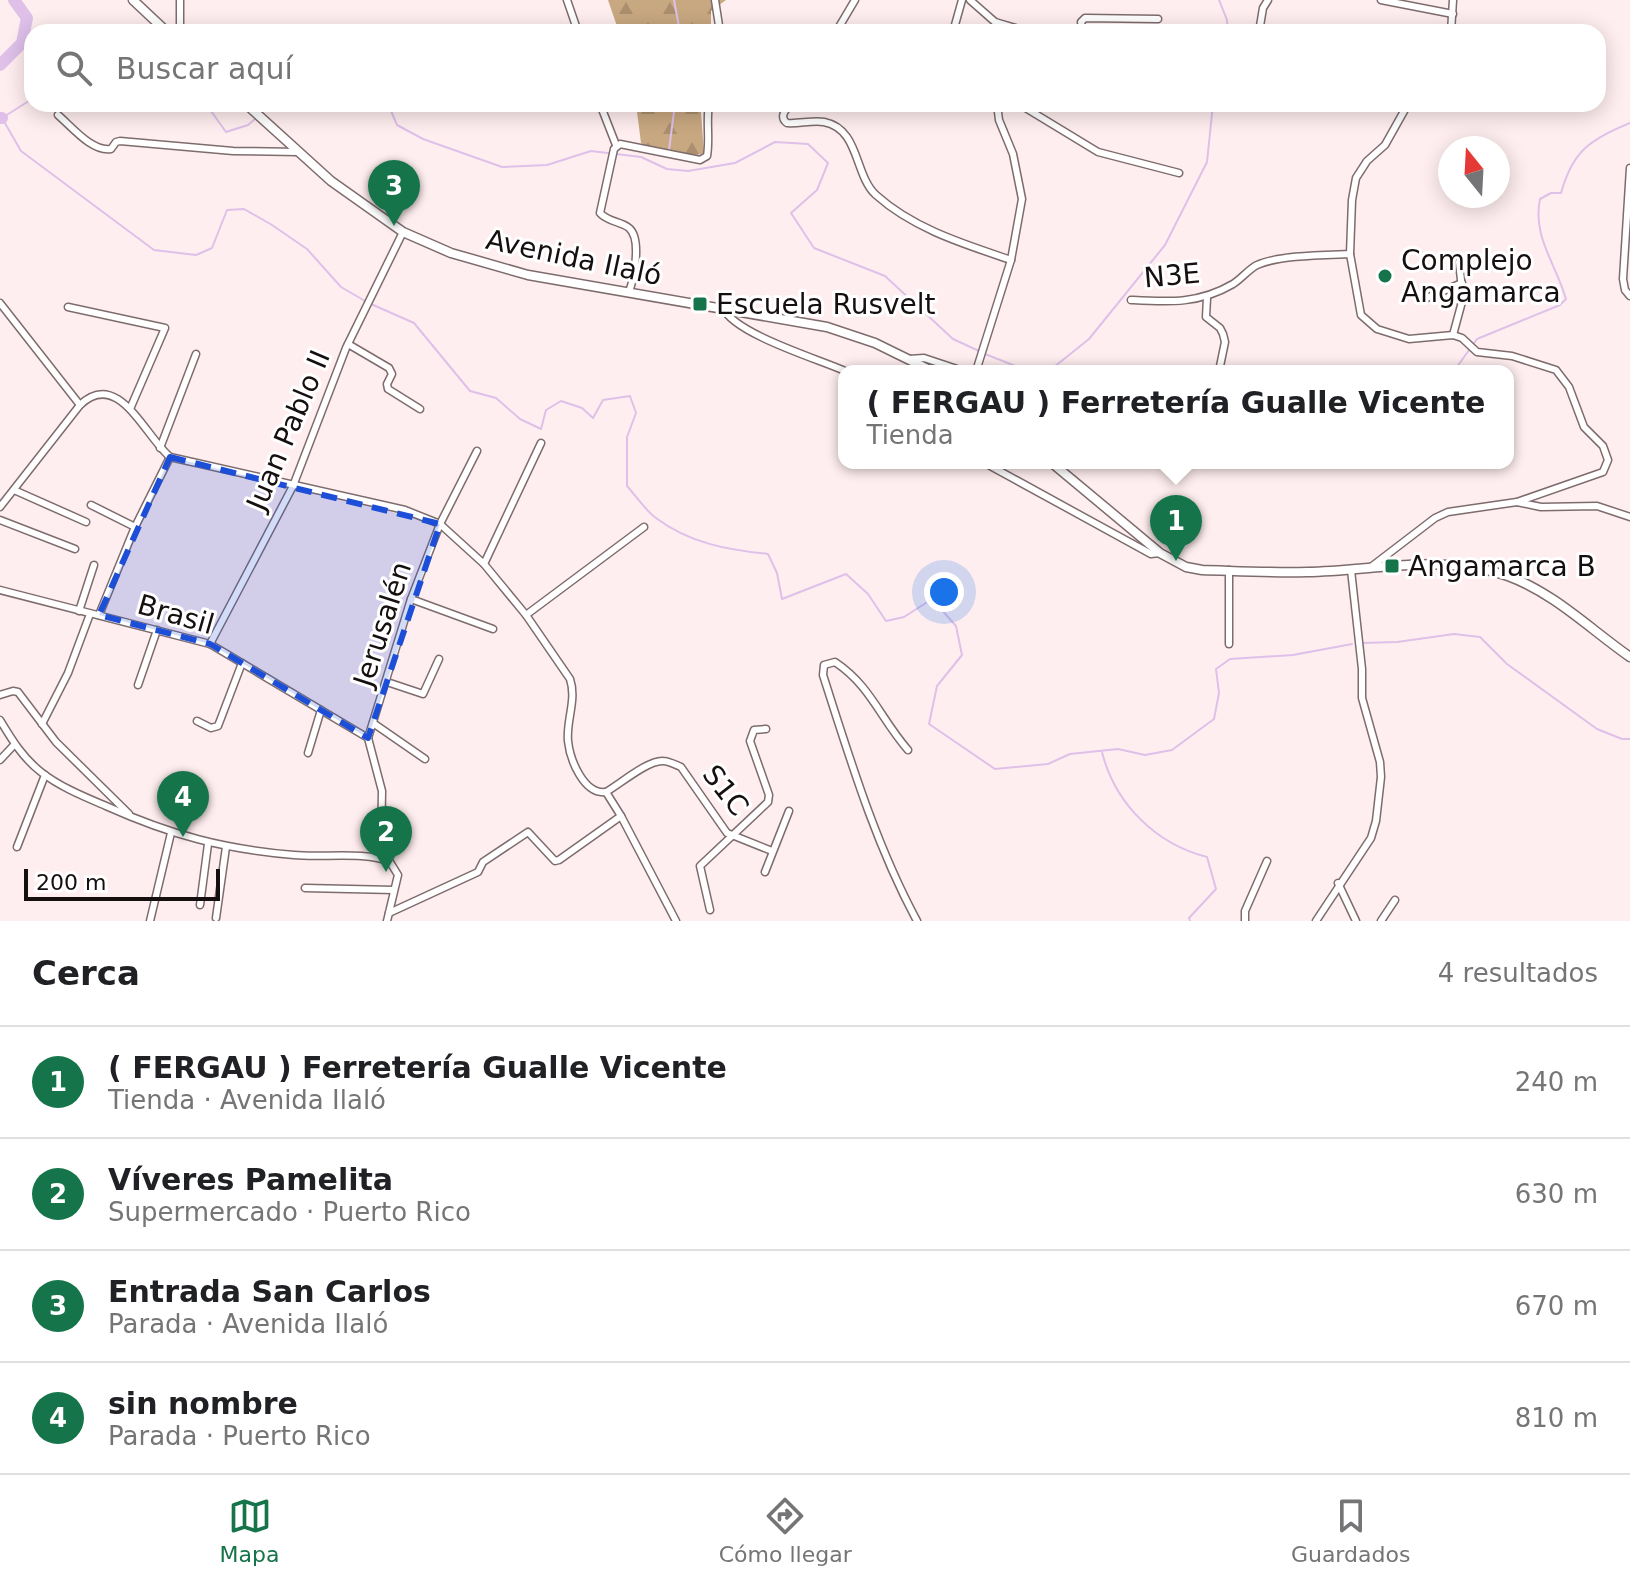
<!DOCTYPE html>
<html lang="es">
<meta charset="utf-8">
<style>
body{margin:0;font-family:"DejaVu Sans",sans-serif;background:#f2f2f2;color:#202124}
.compass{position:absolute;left:1438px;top:136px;width:72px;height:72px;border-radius:50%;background:#fff;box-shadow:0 4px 20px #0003;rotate:342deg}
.scale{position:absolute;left:24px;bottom:20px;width:196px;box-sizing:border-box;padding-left:8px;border:4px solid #160f10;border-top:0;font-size:22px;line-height:28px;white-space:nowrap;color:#160f10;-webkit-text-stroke:6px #fff;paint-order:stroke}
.you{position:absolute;left:944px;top:592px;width:28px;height:28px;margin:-20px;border:6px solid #fff;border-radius:50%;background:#1a73e8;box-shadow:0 0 0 12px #1a73e833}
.badge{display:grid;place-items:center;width:52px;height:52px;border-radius:50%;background:#157449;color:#fff;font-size:26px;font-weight:700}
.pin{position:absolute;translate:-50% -66px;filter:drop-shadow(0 2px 4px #0008)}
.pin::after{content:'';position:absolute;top:42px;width:28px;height:24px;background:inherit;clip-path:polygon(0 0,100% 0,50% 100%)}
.popup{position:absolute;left:838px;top:365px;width:676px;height:104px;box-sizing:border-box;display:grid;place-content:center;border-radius:16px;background:#fff;filter:drop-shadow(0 2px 6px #0005);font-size:26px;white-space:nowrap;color:#757577}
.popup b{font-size:30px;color:#202124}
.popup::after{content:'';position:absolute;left:50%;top:100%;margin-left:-16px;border:16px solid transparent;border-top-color:#fff}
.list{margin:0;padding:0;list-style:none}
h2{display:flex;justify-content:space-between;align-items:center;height:104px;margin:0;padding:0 32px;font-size:34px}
h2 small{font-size:26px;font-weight:400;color:#757577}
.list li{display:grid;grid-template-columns:52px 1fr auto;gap:24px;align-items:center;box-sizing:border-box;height:112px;padding:0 32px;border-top:2px solid #e0e0e0}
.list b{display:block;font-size:30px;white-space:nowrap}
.list p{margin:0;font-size:26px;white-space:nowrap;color:#757577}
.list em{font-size:26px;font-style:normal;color:#757577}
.icon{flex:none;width:44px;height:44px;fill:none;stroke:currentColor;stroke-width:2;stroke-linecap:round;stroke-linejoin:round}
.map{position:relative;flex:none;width:1630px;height:921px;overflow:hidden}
.search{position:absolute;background:#fff;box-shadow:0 4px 20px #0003;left:24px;right:24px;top:24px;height:88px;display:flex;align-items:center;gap:20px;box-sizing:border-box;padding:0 28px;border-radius:24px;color:#757577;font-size:30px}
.sheet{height:552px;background:#fff}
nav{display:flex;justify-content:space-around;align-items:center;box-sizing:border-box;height:112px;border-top:2px solid #e0e0e0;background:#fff;font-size:22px;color:#757577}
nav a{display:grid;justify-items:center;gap:4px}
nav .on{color:#157449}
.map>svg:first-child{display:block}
</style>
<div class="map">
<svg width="1630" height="921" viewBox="0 0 1630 921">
<defs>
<pattern id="forest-firs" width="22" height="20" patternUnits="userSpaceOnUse" patternTransform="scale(2)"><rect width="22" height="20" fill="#c8a881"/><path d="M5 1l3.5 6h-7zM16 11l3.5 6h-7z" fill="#ab8f6e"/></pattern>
</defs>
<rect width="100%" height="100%" fill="#ffeeef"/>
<g fill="url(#forest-firs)">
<path d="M608,0H726L711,11V32H619Z"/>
<path d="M636,104H704L701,113L704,153C677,161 665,158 641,143Z"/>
</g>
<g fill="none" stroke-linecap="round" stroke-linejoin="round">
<g stroke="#dec0e9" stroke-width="2">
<path d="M674,0L680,32"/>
<path d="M1219,0L1227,20L1228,32"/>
<path d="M32,99L2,118L21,151L154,250L196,255L212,248L227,210L244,209L272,225L307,249L341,287L365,301"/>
<path d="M206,104L226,132L248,125L255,119"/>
<path d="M388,104L397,125L423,139L502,167L547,165L591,151L641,157L667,169L688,171L735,163L775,142L808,144L828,163L817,190L791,213L814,248L885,276L953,339L979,351"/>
<path d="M259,114L270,104"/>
<path d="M669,150L675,104"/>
<path d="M371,304L414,323L470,391L496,398L520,419L541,429L546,410L561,401L582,408L593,418L603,400L630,396L636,413L627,437V486C636,496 645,510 656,518C689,543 728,550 768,554L777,573L782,599L846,574L868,594L886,621L904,617L932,599L956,626L962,655L937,686L929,724L995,769L1048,764L1070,754L1118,749L1145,755L1172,750L1214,719L1219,693L1216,669L1230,659L1293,655L1352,644"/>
<path d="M985,354L1028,371"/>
<path d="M1049,371L1089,339L1165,245L1207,162L1213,104"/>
<path d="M1454,371L1477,339L1560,305L1566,299C1556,264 1532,236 1540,199L1551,193H1561C1573,150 1590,140 1630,123"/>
<path d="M1151,463L1156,468L1178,463"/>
<path d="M1362,643L1397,642L1454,634L1480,637L1507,664L1597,729L1622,739H1630"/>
<path d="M1102,752C1115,804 1156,844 1207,857L1216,889L1189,918L1190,921"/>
</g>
<g stroke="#dec0e9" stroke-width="12">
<path d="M0,65L22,43L27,18L14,0"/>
<path d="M0,118H2"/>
</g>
<g stroke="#7e6c6d" stroke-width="9">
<g id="minor">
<path d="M180,0V32"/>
<path d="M567,0L578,32"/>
<path d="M715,0L720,32"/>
<path d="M970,0L995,22L1029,32"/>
<path d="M1381,0L1453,14"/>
<path d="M836,32L855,0"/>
<path d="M953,32L962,0"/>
<path d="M1083,32L1081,22L1085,18L1158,19"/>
<path d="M1259,32L1263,8L1268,0"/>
<path d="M1451,32L1453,0"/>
<path d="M600,104L616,145"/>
<path d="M790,104C785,111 779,117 787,123C799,124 812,120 824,122C860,129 854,175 876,195C914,229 964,244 1011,260"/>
<path d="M1019,104L1098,152L1179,173"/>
<path d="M58,115C72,127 92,152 111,149L116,142L120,141L233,151L298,152"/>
<path d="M1630,168L1623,279L1625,290L1630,296"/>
<path d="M629,292C634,278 642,239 629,228C620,221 608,222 600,213L614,149L620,144L700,160L707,156C710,139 706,122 709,104"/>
<path d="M1207,298L1206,317L1220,328L1223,334L1225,342L1219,371"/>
<path d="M1131,300C1169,302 1199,304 1233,284C1241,279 1249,269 1257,265C1279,255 1326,255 1350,254"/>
<path d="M1422,300L1462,283"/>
<path d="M0,303L80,405"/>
<path d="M68,307L165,328L130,409"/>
<path d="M723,308C735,334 818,359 845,371"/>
<path d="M1453,335L1463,298L1459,262"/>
<path d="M348,344L389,368L392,374L387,384L388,389L420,409"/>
<path d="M909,359L924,358L963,371"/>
<path d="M972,371L977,368L1011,260L1022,199L1013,154L999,120L997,104"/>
<path d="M160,448L196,354"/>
<path d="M985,463L1151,554L1160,553"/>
<path d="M14,490L86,522"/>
<path d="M1517,502L1541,507L1597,506L1630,517"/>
<path d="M91,505L135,527L170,457"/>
<path d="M0,507L80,405C118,368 145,436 170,457L405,510L440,524L484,564L526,615L570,679C577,700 566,720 568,741C570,760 584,795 606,792"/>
<path d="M0,520L75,549"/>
<path d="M484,564L541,443"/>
<path d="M1371,567L1435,518L1448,512L1517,502L1603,472L1608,460L1603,446L1584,427L1569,387L1556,370L1512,356L1477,352L1462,338L1453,335L1409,339L1377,329L1361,315L1350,254L1352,200L1356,178L1367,161L1385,145L1408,104"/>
<path d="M1229,570V644"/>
<path d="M0,590L210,644L368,738"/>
<path d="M411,599L493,629"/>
<path d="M79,611L94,565"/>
<path d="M99,615L135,527"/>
<path d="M526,615L644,527"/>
<path d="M210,644L293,486L346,348L403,232"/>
<path d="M387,682L423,694L439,659"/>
<path d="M138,685L157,630"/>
<path d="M0,695L13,691L18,692L56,742L129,814"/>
<path d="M0,720C12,740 23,758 41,772C60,787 85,797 106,806C171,835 223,849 294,855C321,858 366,851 390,862L398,875L387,921"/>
<path d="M197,721L211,728L218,726L242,663"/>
<path d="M373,723L425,759"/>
<path d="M42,724L68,673L90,614"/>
<path d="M368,738L411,599L440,524L477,451"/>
<path d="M368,738L382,791L381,851"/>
<path d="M908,750C880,718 871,686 835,662L824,665L823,675C850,759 875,843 917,921"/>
<path d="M308,753L321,710"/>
<path d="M0,760L14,745"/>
<path d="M606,792C620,784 648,760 663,761C669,761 676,765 681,767L727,833L772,851"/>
<path d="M621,816L676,921"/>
<path d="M17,847L45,775"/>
<path d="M765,872L789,811"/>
<path d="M1338,883L1356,921"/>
<path d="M305,888L394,890"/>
<path d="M200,905L208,844"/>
<path d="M710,910L700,866L768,802L769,795L750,741L754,730L766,729"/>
<path d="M389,913L478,872L483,862L528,832L555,861L559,860L621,816L606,792"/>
<path d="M216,918L226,847"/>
<path d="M150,921L171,833"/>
<path d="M1245,921V911L1267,861"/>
<path d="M1316,921L1371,838L1376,821L1381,777L1380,762L1362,698V669L1351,570"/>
<path d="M1381,921L1395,900"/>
</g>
</g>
<g stroke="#7e6c6d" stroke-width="11">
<g id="secondary">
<path d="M133,0L167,32"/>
<path d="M246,104L331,181L403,232L451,253L528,275L827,327L875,343L932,371"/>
<path d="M1052,463L1160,553L1186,567L1202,570C1237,571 1272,573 1307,572C1373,571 1443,553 1508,576C1554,593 1590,629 1630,657"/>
</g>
</g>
<use href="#minor" stroke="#fff" stroke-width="6"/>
<use href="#secondary" stroke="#fff" stroke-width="8"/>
</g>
<path fill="#1d4ed8" fill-opacity="0.2" stroke="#1d4ed8" stroke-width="6" stroke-dasharray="16 10" stroke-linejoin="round" d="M170,457L440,524L368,738L210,644L99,615Z"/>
<g fill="#157449" stroke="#fff" stroke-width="3">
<circle cx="1385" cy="276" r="8"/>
<rect x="692" y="296" width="16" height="16" rx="4"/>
<rect x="1384" y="558" width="16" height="16" rx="4"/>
</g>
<g text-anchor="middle" stroke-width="6" stroke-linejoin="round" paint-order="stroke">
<g font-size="28" fill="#160f10" stroke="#fff">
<text transform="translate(574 257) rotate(12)" y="10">Avenida Ilaló</text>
<text transform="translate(1172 275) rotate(-5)" y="10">N3E</text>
<text transform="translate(288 430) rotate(-67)" y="10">Juan Pablo II</text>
<text transform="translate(176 614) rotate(16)" y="10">Brasil</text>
<text transform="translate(382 624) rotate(-72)" y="10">Jerusalén</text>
<text transform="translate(726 790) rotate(52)" y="10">S1C</text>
</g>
<g font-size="28" fill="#160f10" stroke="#fff" text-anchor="start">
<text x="1401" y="270">Complejo<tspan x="1401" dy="32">Angamarca</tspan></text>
<text x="716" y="314">Escuela Rusvelt</text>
<text x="1408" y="576">Angamarca B</text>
</g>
</g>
</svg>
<svg class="compass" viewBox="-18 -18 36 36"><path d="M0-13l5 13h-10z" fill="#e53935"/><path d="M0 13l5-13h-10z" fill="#757577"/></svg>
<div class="scale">200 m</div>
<div class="you"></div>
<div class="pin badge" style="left:1176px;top:561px">1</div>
<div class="popup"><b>( FERGAU ) Ferretería Gualle Vicente</b>Tienda</div>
<div class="pin badge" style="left:386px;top:872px">2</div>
<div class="pin badge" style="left:394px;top:226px">3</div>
<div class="pin badge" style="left:183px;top:837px">4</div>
<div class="search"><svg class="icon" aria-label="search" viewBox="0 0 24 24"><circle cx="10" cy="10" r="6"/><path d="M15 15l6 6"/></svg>Buscar aquí</div>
</div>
<section class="sheet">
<h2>Cerca<small>4 resultados</small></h2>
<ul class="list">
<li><span class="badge">1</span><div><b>( FERGAU ) Ferretería Gualle Vicente</b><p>Tienda · Avenida Ilaló</p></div><em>240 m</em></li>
<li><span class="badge">2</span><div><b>Víveres Pamelita</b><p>Supermercado · Puerto Rico</p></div><em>630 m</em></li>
<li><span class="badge">3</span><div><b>Entrada San Carlos</b><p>Parada · Avenida Ilaló</p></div><em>670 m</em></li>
<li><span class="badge">4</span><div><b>sin nombre</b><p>Parada · Puerto Rico</p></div><em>810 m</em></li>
</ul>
</section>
<nav>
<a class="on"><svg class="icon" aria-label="map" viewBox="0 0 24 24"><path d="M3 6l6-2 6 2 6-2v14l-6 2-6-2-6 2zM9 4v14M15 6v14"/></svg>Mapa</a>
<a><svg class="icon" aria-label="directions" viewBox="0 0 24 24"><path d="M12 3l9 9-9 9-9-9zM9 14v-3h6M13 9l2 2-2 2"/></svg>Cómo llegar</a>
<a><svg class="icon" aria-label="saved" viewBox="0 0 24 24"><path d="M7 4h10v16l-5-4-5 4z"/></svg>Guardados</a>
</nav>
